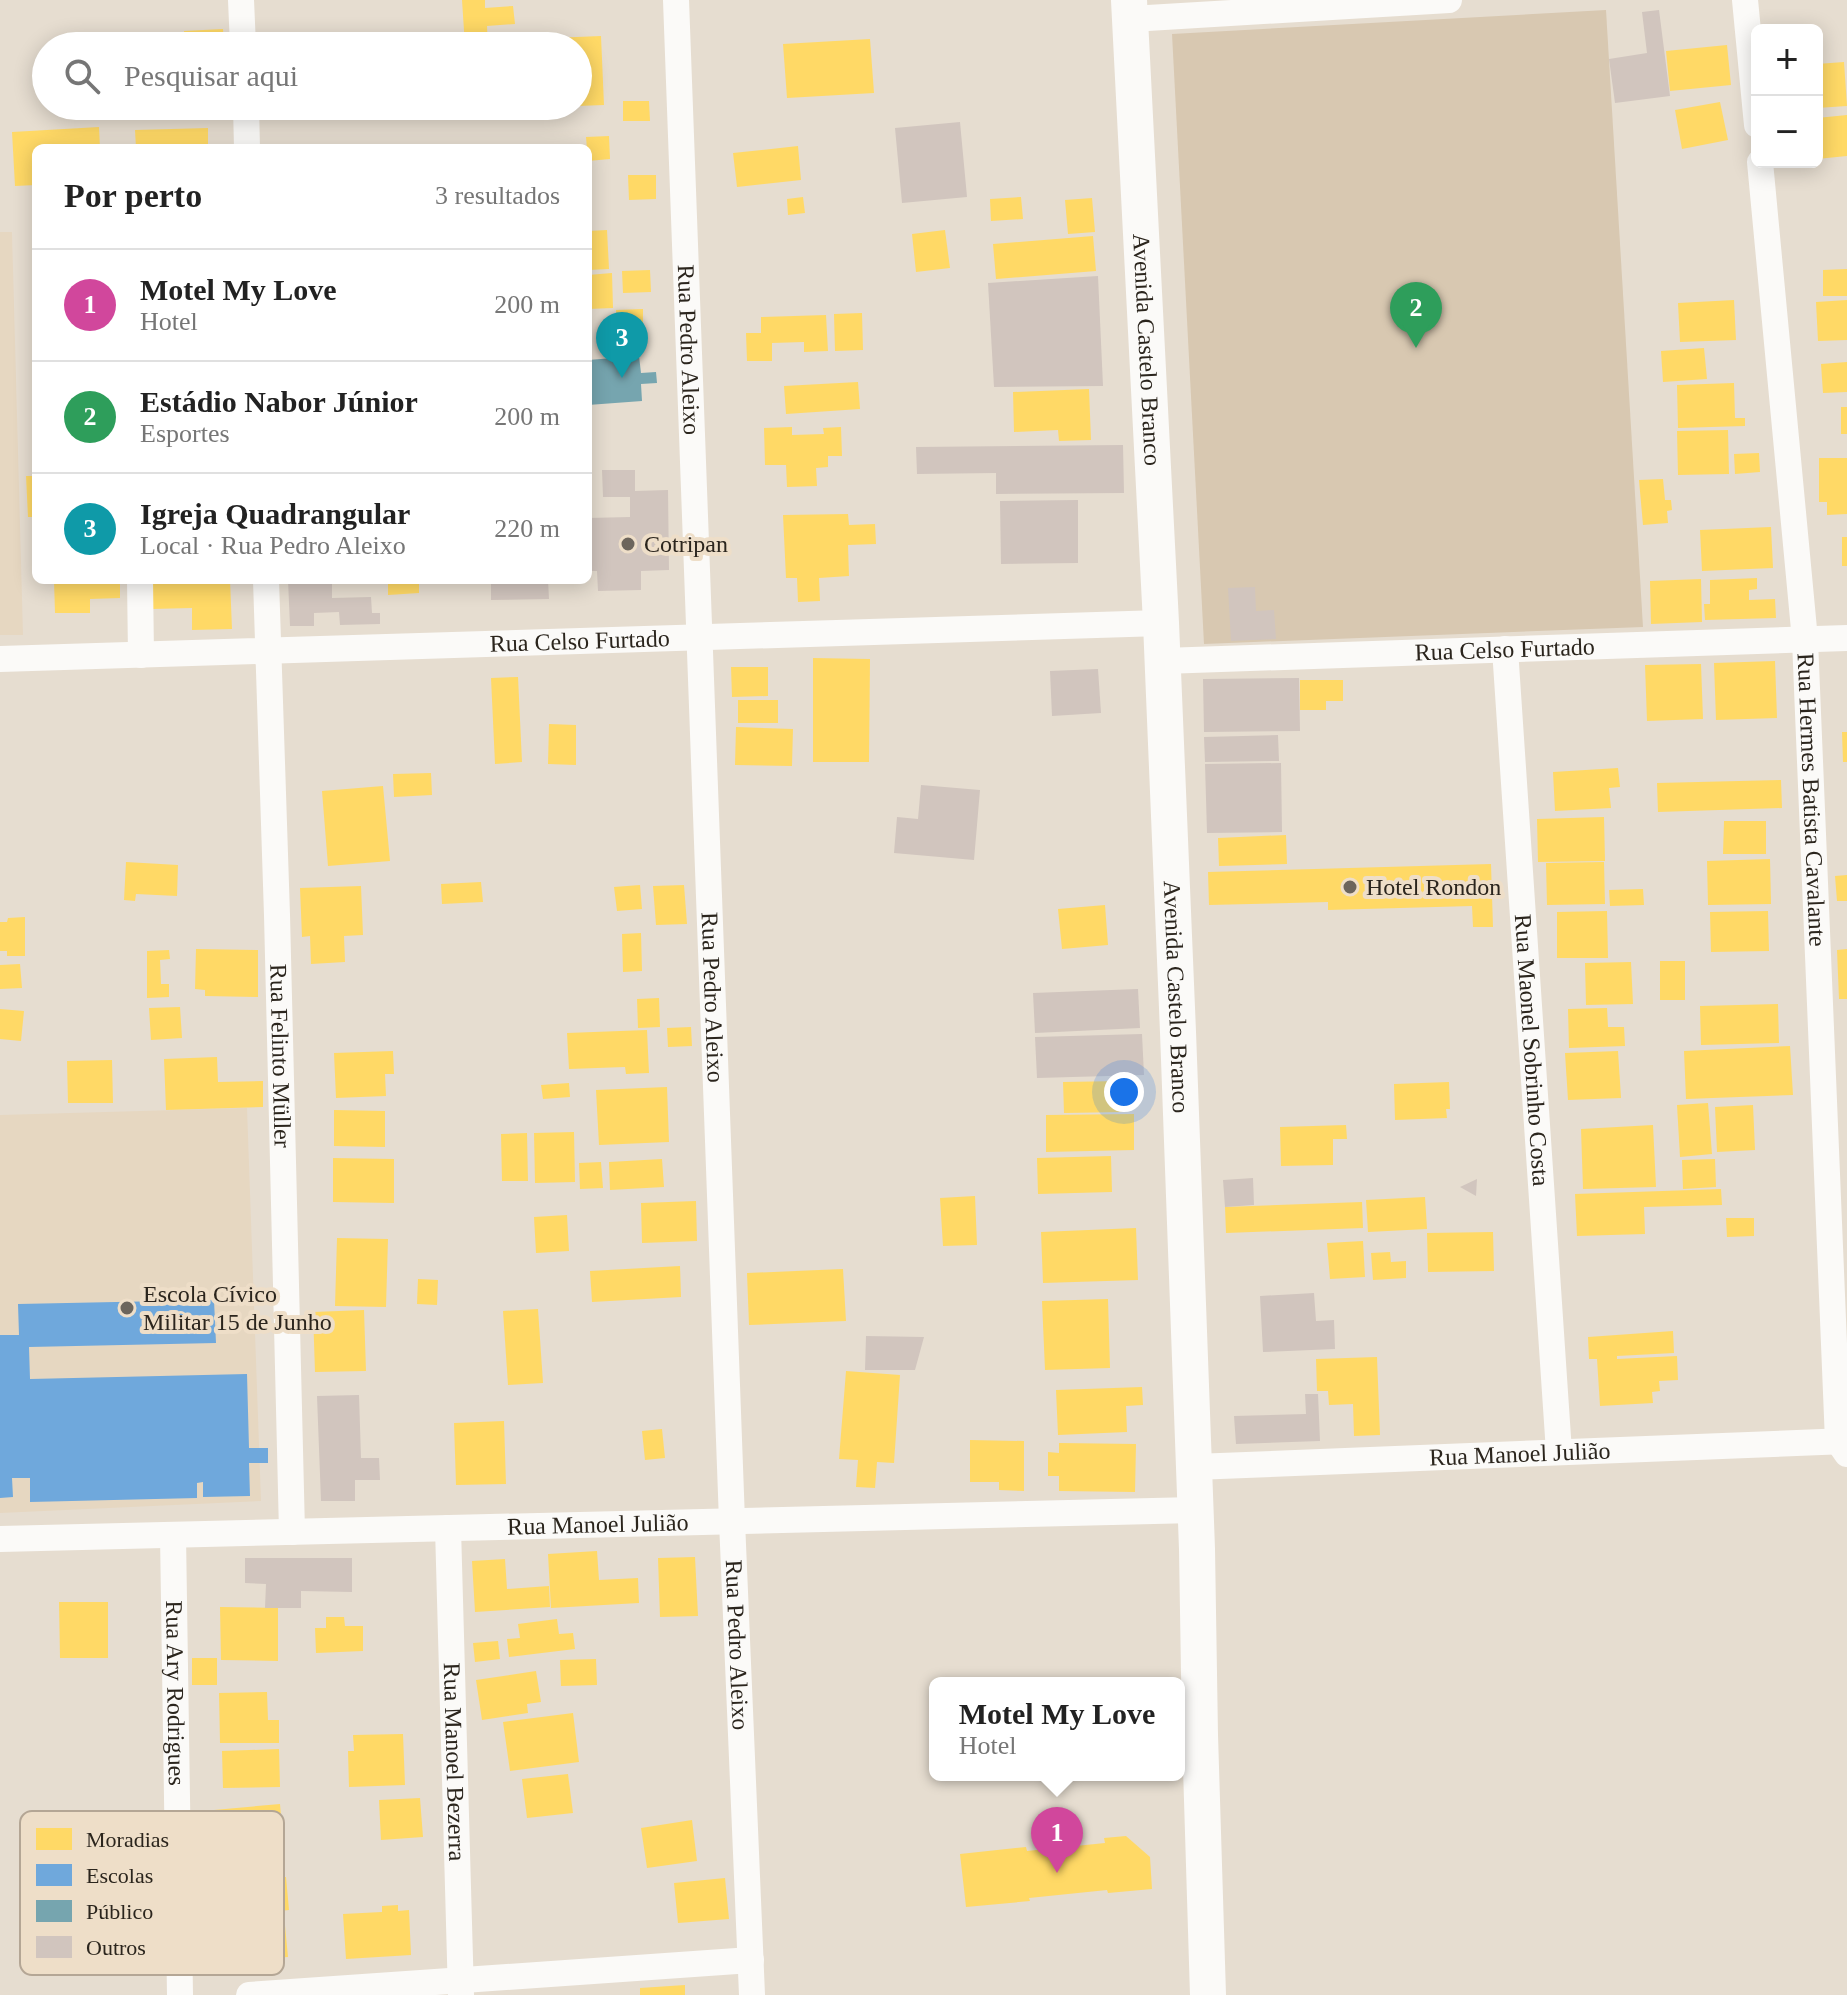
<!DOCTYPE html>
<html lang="pt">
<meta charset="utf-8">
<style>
body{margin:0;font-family:Georgia,serif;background:#f6f6f6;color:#222}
.controls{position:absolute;right:24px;top:24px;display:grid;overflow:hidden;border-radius:12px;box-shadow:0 4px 20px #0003}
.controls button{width:72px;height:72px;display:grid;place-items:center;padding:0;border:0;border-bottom:2px solid #e0e0e0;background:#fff;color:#222;font:40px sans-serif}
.you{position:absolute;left:1124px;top:1092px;width:28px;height:28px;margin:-20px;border:6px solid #fff;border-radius:50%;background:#1a73e8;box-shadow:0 0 0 12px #1a73e833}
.badge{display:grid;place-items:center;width:52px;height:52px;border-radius:50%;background:#0f766e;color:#fff;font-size:26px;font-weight:700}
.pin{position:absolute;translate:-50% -66px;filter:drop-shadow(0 2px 4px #0008)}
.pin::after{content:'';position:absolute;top:42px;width:28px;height:24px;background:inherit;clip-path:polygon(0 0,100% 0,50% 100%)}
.popup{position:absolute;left:929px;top:1677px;width:256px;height:104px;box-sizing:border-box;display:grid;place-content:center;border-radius:12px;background:#fff;filter:drop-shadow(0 2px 6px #0005);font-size:26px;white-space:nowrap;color:#767676}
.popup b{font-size:30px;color:#222}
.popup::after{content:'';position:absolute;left:50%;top:100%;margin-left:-16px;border:16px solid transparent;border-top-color:#fff}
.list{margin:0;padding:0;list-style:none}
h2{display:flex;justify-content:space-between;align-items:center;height:104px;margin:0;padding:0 32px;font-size:34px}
h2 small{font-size:26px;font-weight:400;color:#767676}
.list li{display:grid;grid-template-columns:52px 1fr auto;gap:24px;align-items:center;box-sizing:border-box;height:112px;padding:0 32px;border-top:2px solid #e0e0e0}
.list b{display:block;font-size:30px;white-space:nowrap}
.list p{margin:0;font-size:26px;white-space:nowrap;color:#767676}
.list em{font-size:26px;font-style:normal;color:#767676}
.icon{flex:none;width:44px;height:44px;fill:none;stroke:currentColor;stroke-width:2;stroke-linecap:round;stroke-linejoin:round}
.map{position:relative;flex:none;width:1847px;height:1995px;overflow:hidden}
.search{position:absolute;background:#fff;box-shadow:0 4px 20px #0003;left:32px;top:32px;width:560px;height:88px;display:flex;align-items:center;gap:20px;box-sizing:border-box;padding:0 28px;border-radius:44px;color:#767676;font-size:30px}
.panel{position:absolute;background:#fff;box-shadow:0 4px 20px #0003;left:32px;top:144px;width:560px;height:440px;border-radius:12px}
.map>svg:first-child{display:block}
</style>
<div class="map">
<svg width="1847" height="1995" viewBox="0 0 1847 1995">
<rect width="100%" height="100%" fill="#e6ddd0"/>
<g fill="#e6d7c1">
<path d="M0,232H12L23,635H0Z"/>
<path d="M247,1108L261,1501L0,1513V1115Z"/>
</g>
<path fill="#d8c8b1" d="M1606,10L1643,627L1204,644L1172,34Z"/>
<g fill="#ffd966">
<path d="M462,0H485V8L513,6L515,24L487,26L488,46H465Z"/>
<path d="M223,29L224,46H185L184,31Z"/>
<path d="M601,36L604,105L578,106V46H528V39Z"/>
<path d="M870,39L874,93L787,98L783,44Z"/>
<path d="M1727,45L1731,85L1670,91L1666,51Z"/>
<path d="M1844,62L1847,106L1817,108V64Z"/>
<path d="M623,101H649L650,121H623Z"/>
<path d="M1720,102L1728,140L1682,149L1675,110Z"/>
<path d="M115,106H193L194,115L116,119Z"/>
<path d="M1847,115V156L1817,159V118Z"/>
<path d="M99,127L100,148H36V185L15,186L12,132Z"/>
<path d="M208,128V148H136L135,130Z"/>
<path d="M609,136L610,159L588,161L586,137Z"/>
<path d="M798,146L801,180L737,187L733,153Z"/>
<path d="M628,175H656V199L629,200Z"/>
<path d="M803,197L805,213L788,215L787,199Z"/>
<path d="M1021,197L1023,219L991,221L990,199Z"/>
<path d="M1092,198L1095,232L1068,234L1065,200Z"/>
<path d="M607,230L609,269L588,270V231Z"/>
<path d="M945,230L950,268L916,272L912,234Z"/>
<path d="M1093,236L1096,271L996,279L993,244Z"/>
<path d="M1847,269V296H1823V270Z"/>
<path d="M650,270L651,292L623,293L622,271Z"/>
<path d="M612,273L613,308L588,309V275Z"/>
<path d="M1734,300L1736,340L1680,342L1678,303Z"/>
<path d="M1847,300V340L1818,341L1816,302Z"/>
<path d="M643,309V329L617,330L616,310Z"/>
<path d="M862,313L863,350L835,351L834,314Z"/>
<path d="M826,315L828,351L804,352V342L772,343V361H747L746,333H761V317Z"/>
<path d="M1704,348L1707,379L1663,382L1661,351Z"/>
<path d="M1847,362V392L1823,393L1821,364Z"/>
<path d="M858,382L860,409L786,414L784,386Z"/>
<path d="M1734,383L1735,418H1745V426L1678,428L1677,385Z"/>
<path d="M1089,389L1091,440L1059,441L1058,430L1014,432L1013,392Z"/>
<rect x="1841" y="407" width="6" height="27"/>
<path d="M792,427V435L824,434L823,428L841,427L842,456H828V467L816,468L817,486L787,487L786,465H765L764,428Z"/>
<path d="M1728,430L1729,474L1678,475L1677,431Z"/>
<path d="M1759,453L1760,472L1735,474L1734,454Z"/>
<path d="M1819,458H1847V514L1827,515V502H1819Z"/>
<path d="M26,476H36V517H28Z"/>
<path d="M1663,479L1665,500H1671L1672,510L1667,511L1668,523L1643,525L1639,480Z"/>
<path d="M848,514L849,525L875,524L876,544L848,545L849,576L819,578L820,601L798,602L797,578H786L783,515Z"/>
<path d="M1771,527L1773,568L1702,571L1700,530Z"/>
<rect x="1842" y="537" width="5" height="29"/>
<path d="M1757,578V589L1749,590V600L1775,599L1776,618L1705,620L1704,604H1710V580Z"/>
<path d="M1701,579L1702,622L1651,624L1650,581Z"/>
<path d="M54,580H120V598L90,599V613H55Z"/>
<path d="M150,580H230L232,629L192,630V608L151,609Z"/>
<path d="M388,580H419V593L388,595Z"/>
<path d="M813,658L870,659L869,762H813Z"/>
<path d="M1775,661L1777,718L1716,720L1714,663Z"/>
<path d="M1701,664L1703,719L1647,721L1645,665Z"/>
<path d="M731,667H768V696L732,697Z"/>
<path d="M518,677L522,762L495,764L491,678Z"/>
<path d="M1300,680H1343V701H1326V710H1300Z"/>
<rect x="738" y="700" width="40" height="23"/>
<path d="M549,724L576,725V765L548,764Z"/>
<path d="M736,727L793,729L792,766L735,765Z"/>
<path d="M1842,732H1847V762H1843Z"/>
<path d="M1618,768L1620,787L1609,788L1611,808L1555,811L1553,772Z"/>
<path d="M431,773L432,795L394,797L393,774Z"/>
<path d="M1781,780L1782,808L1658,812L1657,783Z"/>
<path d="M383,786L390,861L328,866L322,791Z"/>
<path d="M1604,817L1605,861L1538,862L1537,819Z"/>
<path d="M1724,821H1766V854H1723Z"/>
<path d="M1286,835L1287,864L1219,866L1218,838Z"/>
<path d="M1770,859L1771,904L1708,905L1707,861Z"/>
<path d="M126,862L178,865L177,896L136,894L135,901L124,900Z"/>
<path d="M1604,862L1605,904L1547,905L1546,863Z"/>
<path d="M1491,864L1493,927H1473L1472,906L1328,910V902L1209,905L1208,872Z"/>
<path d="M1847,875V901H1837L1835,876Z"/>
<path d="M481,882L483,902L442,904L441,884Z"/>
<path d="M640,885L642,909L617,911L614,887Z"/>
<path d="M684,885L687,924L656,925L653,886Z"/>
<path d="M361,886L363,935L344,936L345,962L311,964L310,936L302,937L300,888Z"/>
<path d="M1643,889L1644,905L1610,906L1609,890Z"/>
<path d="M1105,905L1108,945L1062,949L1058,909Z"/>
<path d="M1607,911L1608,958H1557V912Z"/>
<path d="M1768,911L1769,951L1711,952L1710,912Z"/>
<path d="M25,917V956H7V951H0V922H7L8,918Z"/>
<path d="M641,933L642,971L623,972L622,934Z"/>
<path d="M196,949L258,950V997L205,996V990L195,989Z"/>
<path d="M1847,949V999H1839L1837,950Z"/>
<path d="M169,950L170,959L160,960L161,984H169V997L147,998V951Z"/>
<rect x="1660" y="961" width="25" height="39"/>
<path d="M1631,962L1633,1004L1586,1005L1585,963Z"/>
<path d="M20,964L22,988L0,989V965Z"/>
<path d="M659,998L660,1027L638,1028L637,999Z"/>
<path d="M1778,1004L1779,1043L1701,1045L1700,1006Z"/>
<path d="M180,1007L182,1038L151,1040L149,1008Z"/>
<path d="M1607,1008L1608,1027H1624L1625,1046L1569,1048L1568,1009Z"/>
<path d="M0,1009L24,1011L21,1041L0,1039Z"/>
<path d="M691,1027L692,1046L668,1047L667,1028Z"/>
<path d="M647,1030L649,1073L626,1074L625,1067L569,1069L567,1033Z"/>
<path d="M1790,1046L1793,1095L1686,1099L1684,1051Z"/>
<path d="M393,1051L394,1074H385L386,1096L336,1098L334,1053Z"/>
<path d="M1618,1051L1621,1098L1568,1100L1565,1053Z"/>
<path d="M217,1057L218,1082L263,1081V1107L166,1110L164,1059Z"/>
<path d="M112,1060L113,1103H68L67,1061Z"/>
<path d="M1122,1081V1112L1064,1113L1063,1082Z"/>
<path d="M1449,1082L1450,1109H1446L1447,1118L1395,1120L1394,1084Z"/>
<path d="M569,1083L570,1097L543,1099L541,1085Z"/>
<path d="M667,1087L669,1142L599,1145L596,1090Z"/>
<path d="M1708,1103L1712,1154L1680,1157L1677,1105Z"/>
<path d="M1753,1105L1755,1150L1717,1152L1715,1107Z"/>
<path d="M334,1110L385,1111V1147L334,1146Z"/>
<path d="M1134,1114V1150L1046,1152V1115Z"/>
<path d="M1346,1125L1347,1139H1333V1165L1281,1166L1280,1127Z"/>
<path d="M1653,1125L1656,1187L1583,1189L1581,1129Z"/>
<path d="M574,1132L575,1182L535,1183L534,1133Z"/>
<path d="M527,1133L528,1181H502L501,1134Z"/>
<path d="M1111,1156L1112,1192L1038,1194L1037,1158Z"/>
<path d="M333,1158L394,1159V1203L333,1202Z"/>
<path d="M662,1159L664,1187L610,1190L609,1162Z"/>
<path d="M1715,1159L1716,1187L1683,1189L1682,1160Z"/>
<path d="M601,1162L603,1188L580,1189L579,1163Z"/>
<path d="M1721,1189L1722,1205L1644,1207L1645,1234L1577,1236L1575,1194Z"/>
<path d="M975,1196L977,1245L943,1246L940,1198Z"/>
<path d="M1425,1197L1427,1229L1368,1232L1366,1200Z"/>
<path d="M696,1201L697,1241L642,1243L641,1203Z"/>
<path d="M1362,1202L1363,1228L1226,1233L1225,1207Z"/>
<path d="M567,1215L569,1251L536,1253L534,1217Z"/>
<path d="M1726,1218H1754V1236L1727,1237Z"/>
<path d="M1136,1228L1138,1280L1043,1283L1041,1232Z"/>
<path d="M1493,1232L1494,1271L1428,1272L1427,1233Z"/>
<path d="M337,1238L388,1239L386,1307L335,1306Z"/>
<path d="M1363,1241L1365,1277L1330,1279L1327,1243Z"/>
<path d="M1390,1252L1391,1262L1406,1261V1278L1373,1280L1371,1253Z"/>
<path d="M680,1266L681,1297L592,1302L590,1271Z"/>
<path d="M843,1269L846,1321L749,1325L747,1273Z"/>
<path d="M418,1279L438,1280L437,1305L417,1304Z"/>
<path d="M1108,1299L1110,1368L1045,1370L1042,1301Z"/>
<path d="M538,1309L543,1383L508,1385L503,1311Z"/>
<path d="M364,1310L366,1371L315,1372L313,1312Z"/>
<path d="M1673,1331L1674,1353L1617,1356V1359L1677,1356L1678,1380L1659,1381L1660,1391L1652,1392L1653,1403L1600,1406L1597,1359H1589L1588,1337Z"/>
<path d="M1377,1357L1380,1435L1354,1436L1353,1404L1329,1405L1328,1391H1317L1316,1359Z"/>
<path d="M846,1371L900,1375L894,1463L877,1462L875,1488L856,1487L858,1460L839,1459Z"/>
<path d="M1142,1387L1143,1405L1126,1406L1127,1432L1058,1435L1056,1390Z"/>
<path d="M504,1421L506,1484L456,1485L454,1423Z"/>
<path d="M662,1429L665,1458L645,1460L642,1431Z"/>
<path d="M970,1440L1024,1441V1491L999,1490V1482H970Z"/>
<path d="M1059,1443L1136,1444L1135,1492L1059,1491V1476H1048V1452L1059,1453Z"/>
<path d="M597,1551L599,1580L638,1578L639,1603L551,1608L548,1554Z"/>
<path d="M695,1557L698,1616L660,1617L658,1558Z"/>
<path d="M505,1559L507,1589L549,1586L550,1607L475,1612L472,1561Z"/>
<path d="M59,1602H108V1658H60Z"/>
<path d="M220,1607L278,1608V1661L221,1660Z"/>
<path d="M326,1617H344L345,1626H363V1651L316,1653L315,1628H326Z"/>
<path d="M557,1619L559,1634L573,1633L575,1649L509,1657L507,1639L520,1638L518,1624Z"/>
<path d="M498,1641L500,1659L475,1662L473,1643Z"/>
<rect x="192" y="1658" width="25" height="27"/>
<path d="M596,1659L597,1685L561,1686L560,1660Z"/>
<path d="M536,1671L541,1702L527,1704L528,1713L482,1720L476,1680Z"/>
<path d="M267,1692L268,1720H279V1743H220L219,1693Z"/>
<path d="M573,1713L579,1762L510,1771L503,1722Z"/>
<path d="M403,1734L405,1785L349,1787L348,1751H354L353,1735Z"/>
<path d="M279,1749L280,1787L223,1788L222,1751Z"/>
<path d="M568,1774L573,1813L527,1818L522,1779Z"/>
<path d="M420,1798L423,1837L381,1840L379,1800Z"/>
<path d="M280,1804L284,1852L218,1857L214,1810Z"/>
<path d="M692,1820L697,1861L647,1868L641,1828Z"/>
<path d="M1126,1836L1150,1857L1152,1889L1108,1893L1107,1890L1029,1898L1030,1901L966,1907L960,1854L1026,1847L1027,1851L1105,1843L1104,1838Z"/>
<path d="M273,1868V1878L286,1877L289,1910L270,1912L268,1900L252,1901L250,1870Z"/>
<path d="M725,1878L729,1919L678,1923L674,1883Z"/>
<path d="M398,1905V1911L409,1910L411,1955L346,1959L343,1914L382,1912V1906Z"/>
<path d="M284,1915L288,1957L234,1961L231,1919Z"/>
<path d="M685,1985V1995H640V1988Z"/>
</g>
<path fill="#6fa8dc" d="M214,1300L216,1343L29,1347L30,1379L247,1374L249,1448H268V1463H249L250,1496L203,1497V1482L197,1483V1498L30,1502V1478H12L13,1497L0,1498V1335H19L18,1304Z"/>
<path fill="#76a5af" d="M639,356L641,373L656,372L657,383L641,384L642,401L588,405V360Z"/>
<g fill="#d1c5be">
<path d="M1659,10L1670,96L1615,103L1609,59L1647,53L1642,12Z"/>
<path d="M960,122L967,197L902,203L895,128Z"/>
<path d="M1098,276L1103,386L994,387L988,283Z"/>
<path d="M1123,445L1124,493L996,494V473L917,474L916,447Z"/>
<path d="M602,470H635V491L668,490L669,570L641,571V590L598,591L597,571H588V518L630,517V497H603Z"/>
<path d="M1078,500V563L1001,564L1000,501Z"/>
<path d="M288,580H332V598L371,597L372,613H380V624L340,625L339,612L314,613V626H290Z"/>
<path d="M491,580H548L549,599L491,600Z"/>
<path d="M1255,587L1256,611L1274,610L1276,639L1231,641L1228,588Z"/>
<path d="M1098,669L1101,713L1052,716L1050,671Z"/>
<path d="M1299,678L1300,731L1204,732L1203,679Z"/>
<path d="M1278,735L1279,761L1205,762L1204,737Z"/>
<path d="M1281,763L1282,832L1207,833L1205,764Z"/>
<path d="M921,785L980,790L974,860L894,853L897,817L918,819Z"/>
<path d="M1138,989L1140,1028L1035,1033L1033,993Z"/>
<path d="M1142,1034L1144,1075L1037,1078L1035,1037Z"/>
<path d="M1253,1178L1254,1205L1225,1207L1223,1180Z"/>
<path d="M1477,1179L1476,1196L1460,1187Z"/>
<path d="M1314,1293L1316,1321L1334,1320L1335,1349L1263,1352L1260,1296Z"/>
<path d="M866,1336L924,1337L915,1370H865Z"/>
<path d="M1305,1394H1318L1320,1441L1236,1444L1234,1416L1306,1414Z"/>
<path d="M359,1395L361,1458H379L380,1480H355V1501H321L317,1396Z"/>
<path d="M245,1558H352V1592L301,1591V1608H265L266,1584L245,1583Z"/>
</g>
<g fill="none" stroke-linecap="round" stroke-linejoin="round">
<g stroke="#fbfaf8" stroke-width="26">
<path d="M241,0L243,46"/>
<path id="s1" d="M676,0L732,1521L752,1995"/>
<path d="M1745,0L1757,125"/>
<path d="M1131,19L1449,0"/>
<path d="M246,106L247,148"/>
<path id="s2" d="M1760,162L1805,640L1838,1441L1847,1454"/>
<path d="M140,580L141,655"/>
<path id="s3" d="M266,580L277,915L292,1532"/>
<path id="s4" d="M1505,649L1559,1452"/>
<path id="s5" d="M0,659L1161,623"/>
<path id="s6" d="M1163,661L1847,638"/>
<path id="s7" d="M1194,1467L1847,1441"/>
<path id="s8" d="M448,1528L461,1995"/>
<path id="s9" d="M173,1535L180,1995"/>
<path id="s10" d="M0,1539L1195,1510"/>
<path d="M249,1995L751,1960"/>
</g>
<path stroke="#fbfaf8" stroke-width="36" id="s11" d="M1129,0L1161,623L1178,1032L1197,1549L1200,1735L1208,1995"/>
</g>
<g fill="#6c655c" stroke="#eedec8" stroke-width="3">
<circle cx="628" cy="544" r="8"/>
<circle cx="1350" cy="887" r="8"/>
<circle cx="127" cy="1308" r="8"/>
</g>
<g text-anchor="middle" stroke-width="8" stroke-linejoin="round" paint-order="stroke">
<g font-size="24" fill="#2b251d" stroke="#eedec8">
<text dy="8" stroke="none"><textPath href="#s1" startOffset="350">Rua Pedro Aleixo</textPath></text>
<text dy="8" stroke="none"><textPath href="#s11" startOffset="350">Avenida Castelo Branco</textPath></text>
<text dy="8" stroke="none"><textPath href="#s5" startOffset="580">Rua Celso Furtado</textPath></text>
<text dy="8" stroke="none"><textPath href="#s6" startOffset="342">Rua Celso Furtado</textPath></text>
<text dy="8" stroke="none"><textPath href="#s2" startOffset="640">Rua Hermes Batista Cavalante</textPath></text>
<text dy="8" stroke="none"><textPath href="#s11" startOffset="998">Avenida Castelo Branco</textPath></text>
<text dy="8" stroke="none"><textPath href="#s1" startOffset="998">Rua Pedro Aleixo</textPath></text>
<text dy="8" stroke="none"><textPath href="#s4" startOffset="402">Rua Maonel Sobrinho Costa</textPath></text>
<text dy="8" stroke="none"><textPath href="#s3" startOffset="476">Rua Felinto Müller</textPath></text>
<text dy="8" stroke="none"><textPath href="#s7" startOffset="326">Rua Manoel Julião</textPath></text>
<text dy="8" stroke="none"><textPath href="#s10" startOffset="598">Rua Manoel Julião</textPath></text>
<text dy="8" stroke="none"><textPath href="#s1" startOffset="1646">Rua Pedro Aleixo</textPath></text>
<text dy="8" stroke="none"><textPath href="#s9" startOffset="158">Rua Ary Rodrigues</textPath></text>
<text dy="8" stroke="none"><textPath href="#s8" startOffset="234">Rua Manoel Bezerra</textPath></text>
</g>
<g font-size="24" fill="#2b251d" stroke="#eedec8" text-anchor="start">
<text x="644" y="552">Cotripan</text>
<text x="1366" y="895">Hotel Rondon</text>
<text x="143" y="1302">Escola Cívico<tspan x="143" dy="28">Militar 15 de Junho</tspan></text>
</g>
</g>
<rect x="20" y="1811" width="264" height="164" rx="12" fill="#eedec8" stroke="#b4a695" stroke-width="2"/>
<rect x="36" y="1828" width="36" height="22" fill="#ffd966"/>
<rect x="36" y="1864" width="36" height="22" fill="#6fa8dc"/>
<rect x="36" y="1900" width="36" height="22" fill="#76a5af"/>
<rect x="36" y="1936" width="36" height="22" fill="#d1c5be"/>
<g font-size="22" fill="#2b251d">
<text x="86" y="1847">Moradias</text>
<text x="86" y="1883">Escolas</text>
<text x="86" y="1919">Público</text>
<text x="86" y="1955">Outros</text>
</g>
</svg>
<div class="controls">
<button>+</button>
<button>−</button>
</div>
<div class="you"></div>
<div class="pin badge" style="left:1057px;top:1873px;background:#d1479c">1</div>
<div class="popup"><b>Motel My Love</b>Hotel</div>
<div class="pin badge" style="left:1416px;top:348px;background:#2e9e5b">2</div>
<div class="pin badge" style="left:622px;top:378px;background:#0f9aa8">3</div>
<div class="search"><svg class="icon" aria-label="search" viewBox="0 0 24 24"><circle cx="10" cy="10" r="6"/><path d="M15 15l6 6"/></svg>Pesquisar aqui</div>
<section class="panel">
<h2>Por perto<small>3 resultados</small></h2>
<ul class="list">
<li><span class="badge" style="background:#d1479c">1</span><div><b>Motel My Love</b><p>Hotel</p></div><em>200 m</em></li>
<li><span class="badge" style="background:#2e9e5b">2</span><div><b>Estádio Nabor Júnior</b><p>Esportes</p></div><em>200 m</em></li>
<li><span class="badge" style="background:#0f9aa8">3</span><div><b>Igreja Quadrangular</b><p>Local · Rua Pedro Aleixo</p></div><em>220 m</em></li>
</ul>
</section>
</div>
